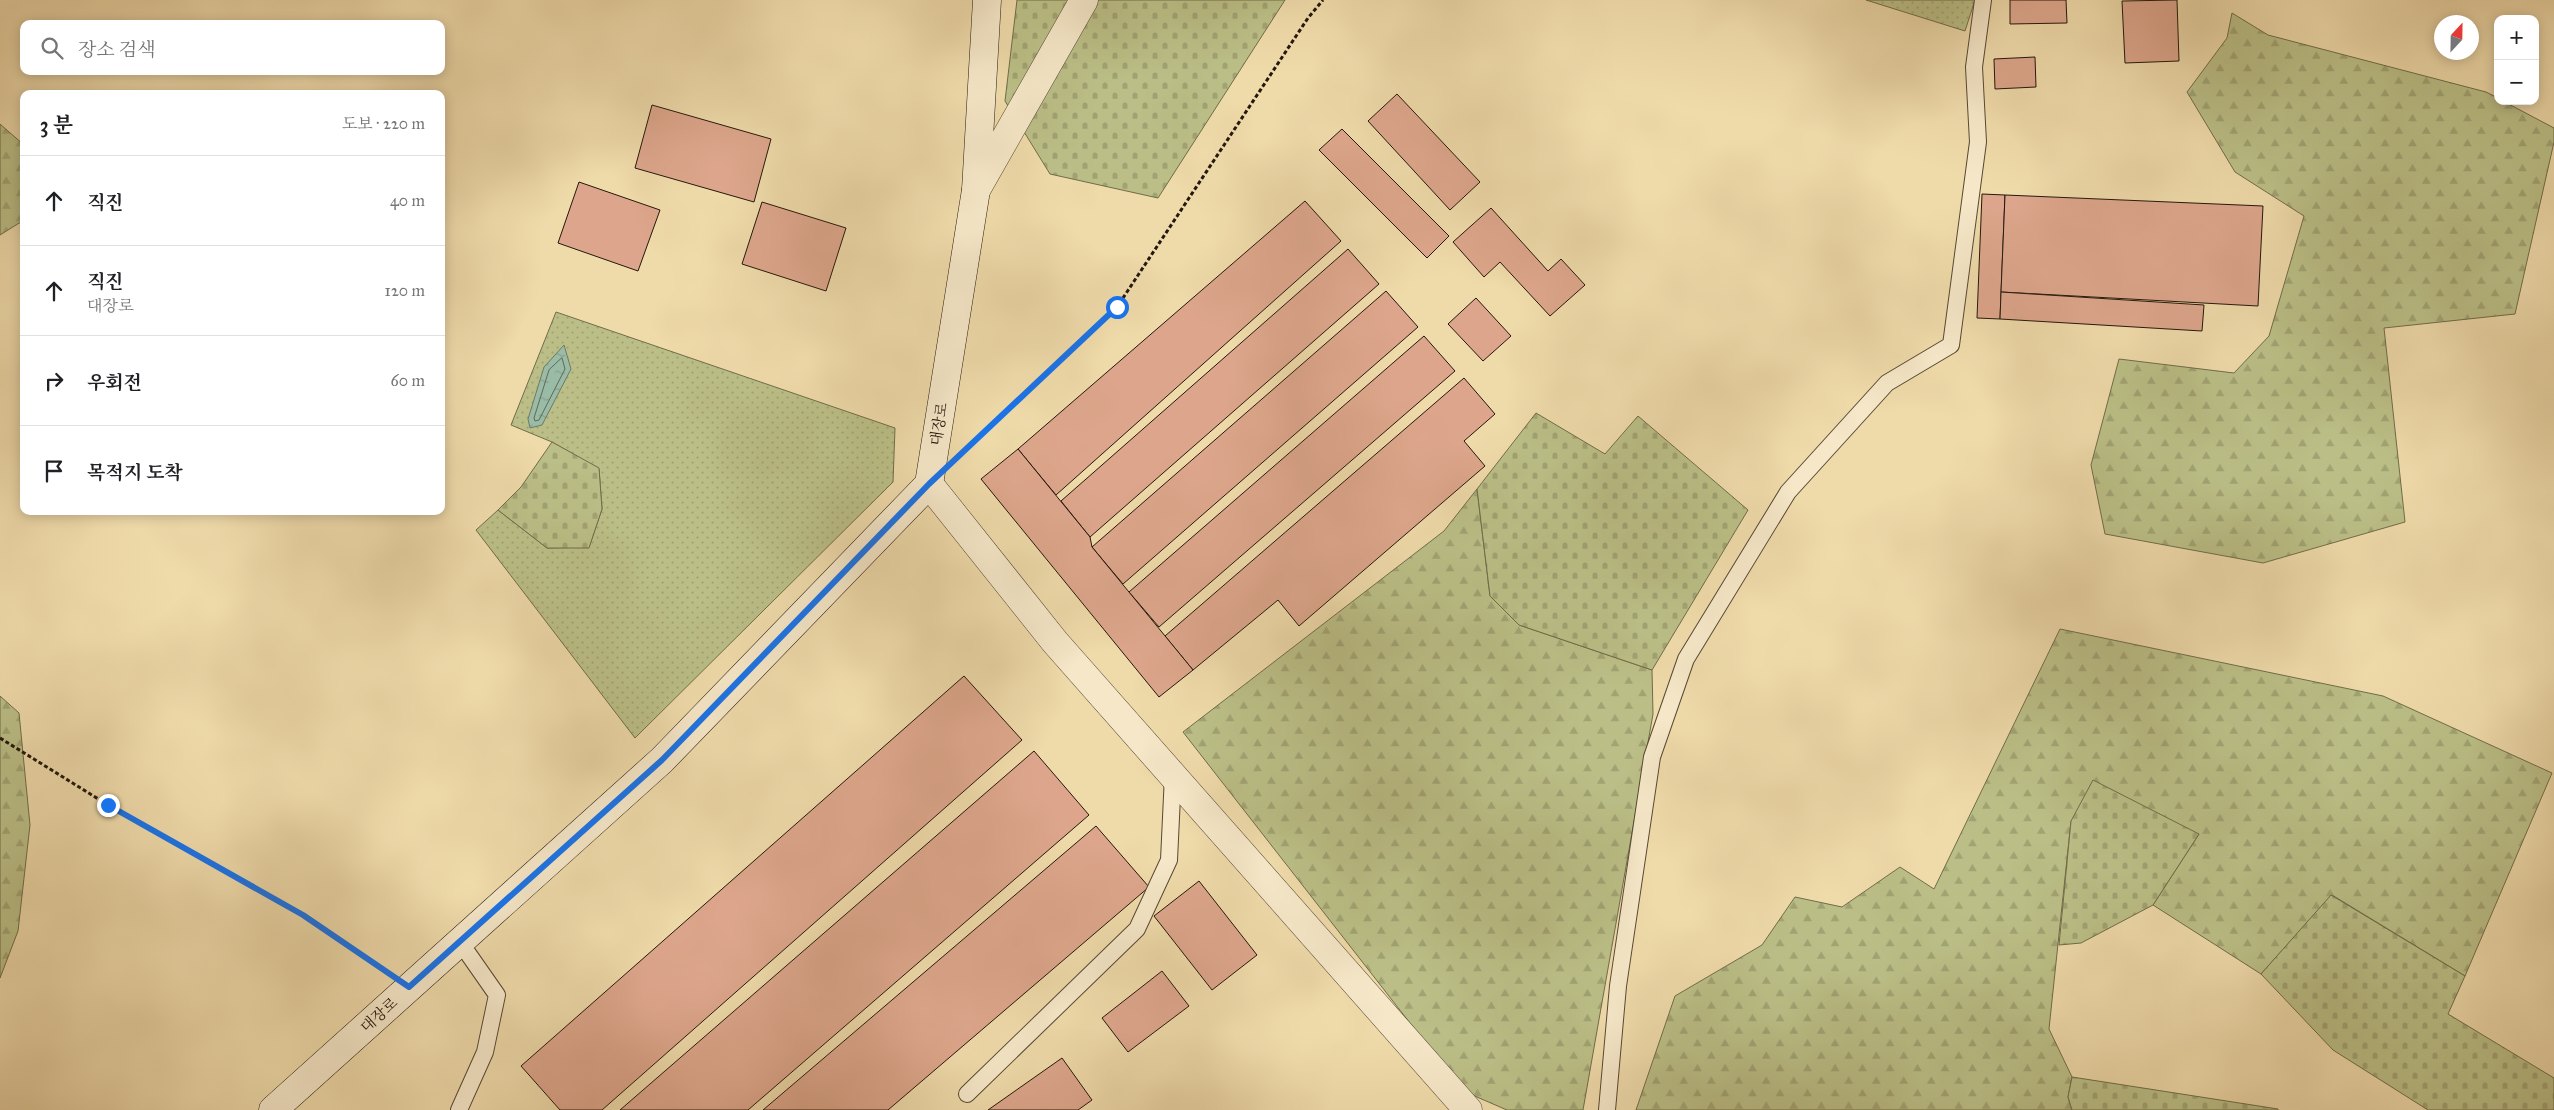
<!DOCTYPE html>
<html lang="ko">
<meta charset="utf-8">
<style>
body{margin:0;font-family:"IM FELL Great Primer","Noto Serif KR",serif;background:#f6f6f6;color:#202124}
.controls{position:absolute;right:15px;top:15px;display:grid;overflow:hidden;border-radius:10px;box-shadow:0 2px 12px #0003}
.controls button{width:45px;height:45px;display:grid;place-items:center;padding:0;border:0;border-bottom:1px solid #e0e0e0;background:#fff;color:#202124;font:25px sans-serif}
.compass{position:absolute;left:2434px;top:15px;width:45px;height:45px;border-radius:50%;background:#fff;box-shadow:0 2px 12px #0003;rotate:22deg}
.stop{position:absolute;width:15px;height:15px;margin:-11px;border:4px solid #1a73e8;border-radius:50%;background:#fff}
.stop.end{background:#1a73e8;border-color:#fff;box-shadow:0 1px 5px #0008}
.list{margin:0;padding:0;list-style:none}
h2{display:flex;justify-content:space-between;align-items:center;height:65px;margin:0;padding:0 20px;font-size:21px}
h2 small{font-size:16px;font-weight:400;color:#757577}
.list li{display:grid;grid-template-columns:32px 1fr auto;gap:15px;align-items:center;box-sizing:border-box;height:90px;padding:0 20px;border-top:1px solid #e0e0e0}
.list b{display:block;font-size:19px;white-space:nowrap}
.list p{margin:0;font-size:16px;white-space:nowrap;color:#757577}
.list em{font-size:16px;font-style:normal;color:#757577}
.icon{flex:none;width:28px;height:28px;fill:none;stroke:currentColor;stroke-width:2;stroke-linecap:round;stroke-linejoin:round}
.map{position:relative;flex:none;width:2554px;height:1110px;overflow:hidden}
.search{position:absolute;background:#fff;box-shadow:0 2px 12px #0003;left:20px;top:20px;width:425px;height:55px;display:flex;align-items:center;gap:12px;box-sizing:border-box;padding:0 18px;border-radius:10px;color:#757577;font-size:19px}
.panel{position:absolute;background:#fff;box-shadow:0 2px 12px #0003;left:20px;top:90px;width:425px;height:425px;border-radius:10px}
.map>svg:first-child{display:block}
</style>
<div class="map">
<svg width="2554" height="1110" viewBox="0 0 2554 1110">
<defs>
<pattern id="grass-dots" width="8" height="8" patternUnits="userSpaceOnUse" patternTransform="scale(1.25)"><rect width="8" height="8" fill="#bbbf87"/><path d="M2 2h.1M6 6h.1" fill="none" stroke="#a1a373" stroke-width="1.8" stroke-linecap="round"/></pattern>
<pattern id="forest-firs" width="22" height="20" patternUnits="userSpaceOnUse" patternTransform="scale(1.25)"><rect width="22" height="20" fill="#bbbf87"/><path d="M5 1l3.5 6h-7zM16 11l3.5 6h-7z" fill="#a1a373"/></pattern>
<pattern id="cemetery-stones" width="16" height="16" patternUnits="userSpaceOnUse" patternTransform="scale(1.25)"><rect width="16" height="16" fill="#bbbf87"/><path d="M2 7V4a2 2 0 0 1 4 0v3zM10 15v-3a2 2 0 0 1 4 0v3z" fill="#a1a373"/></pattern>
<pattern id="water-ripples" width="26" height="14" patternUnits="userSpaceOnUse" patternTransform="scale(1.25)"><rect width="26" height="14" fill="#9abba5"/><path d="M2 4q2-2 4 0t4 0M15 11q2-2 4 0t4 0" fill="none" stroke="#85a08d"/></pattern>
</defs>
<rect width="100%" height="100%" fill="#efdaaa"/>
<filter id="stains"><feTurbulence type="fractalNoise" baseFrequency=".004" numOctaves="4"/><feColorMatrix values="0 0 0 0 .2 0 0 0 0 .09 0 0 0 0 .02 0 0 0 .5 -.17"/></filter>
<radialGradient id="worn" r=".72"><stop offset=".6" stop-color="#630" stop-opacity="0"/><stop offset="1" stop-color="#630" stop-opacity=".3"/></radialGradient>
<g fill="url(#grass-dots)" stroke="#706c49">
<path d="M1866,0H1975L1965,31Z"/>
<path d="M556,312L895,428L893,482L635,738L476,530L498,510L547,548L589,547L602,509L599,469L552,442L511,425Z"/>
</g>
<g fill="url(#forest-firs)" stroke="#706c49">
<path d="M2232,13L2268,35L2486,92L2498,98V101H2503L2554,128V142L2515,314L2384,328L2405,522L2263,563L2105,534L2091,465L2119,359L2234,373L2269,336L2304,216L2235,172L2187,92L2227,38Z"/>
<path d="M0,124L24,145V220L0,235Z"/>
<path d="M1477,489L1490,596L1519,625L1652,670L1653,714L1583,1110H1507L1463,1091L1183,732L1444,531Z"/>
<path d="M2060,629L2383,696L2552,773L2465,976L2332,895L2261,974L2153,905L2199,834L2071,821L2049,1029L2072,1077L2068,1097L2072,1110H1636L1675,996L1762,945L1795,897L1842,907L1900,867L1934,889Z"/>
<path d="M0,696L19,713L30,825L18,931L0,978Z"/>
</g>
<g fill="url(#cemetery-stones)" stroke="#706c49">
<path d="M1017,0H1285L1158,198L1050,174L1005,101Z"/>
<path d="M1536,413L1605,454L1638,416L1748,510L1652,670L1519,625L1490,596L1477,489Z"/>
<path d="M552,442L599,468L602,509L589,548H547L498,510L521,487Z"/>
<path d="M2093,780L2199,834L2153,905L2081,943L2059,945L2071,821Z"/>
<path d="M2331,895L2465,976L2448,1014L2554,1078V1110H2428L2333,1050L2261,974Z"/>
<path d="M2072,1077L2278,1109V1110H2072L2068,1097Z"/>
</g>
<path fill="url(#water-ripples)" stroke="#6b7a67" d="M564,345L571,369L542,425L530,428L528,419L544,367Z"/>
<g fill="none" stroke-linecap="round" stroke-linejoin="round">
<path stroke="#5f6a58" stroke-width="1" d="M562,358L565,369L539,420L535,421L534,418L549,370Z"/>
</g>
<g fill="#dda68c" stroke="#24180b">
<path d="M2010,0H2066L2067,23L2010,24Z"/>
<path d="M2177,0L2179,61L2125,63L2122,1Z"/>
<path d="M2035,57L2036,87L1995,89L1994,59Z"/>
<path d="M1397,94L1480,182L1450,210L1368,121Z"/>
<path d="M652,105L771,139L754,202L635,168Z"/>
<path d="M1342,129L1449,236L1427,258L1319,150Z"/>
<path d="M579,182L660,210L638,271L558,243Z"/>
<path d="M1982,194L2005,195L2000,319L1977,318Z"/>
<path d="M2005,195L2263,206L2258,306L2001,292Z"/>
<path d="M1305,201L1341,241L1056,495L1018,449Z"/>
<path d="M762,202L846,228L826,291L742,264Z"/>
<path d="M1491,208L1548,271L1561,259L1585,285L1550,316L1500,262L1484,277L1453,242Z"/>
<path d="M1348,249L1379,284L1090,537L1061,501Z"/>
<path d="M1386,291L1418,327L1123,584L1092,547Z"/>
<path d="M2001,292L2204,305L2202,331L2000,319Z"/>
<path d="M1476,298L1511,336L1483,361L1448,324Z"/>
<path d="M1424,336L1455,371L1159,627L1129,592Z"/>
<path d="M1464,378L1495,414L1464,441L1485,466L1299,626L1278,600L1193,670L1165,636Z"/>
<path d="M1018,449L1090,537L1092,547L1193,670L1159,697L981,479Z"/>
<path d="M964,676L1022,740L602,1110H560L521,1066Z"/>
<path d="M1034,751L1089,815L748,1110H620Z"/>
<path d="M1096,826L1149,887L888,1110H763Z"/>
<path d="M1199,881L1257,955L1212,990L1154,916Z"/>
<path d="M1162,971L1189,1006L1128,1052L1102,1018Z"/>
<path d="M1062,1058L1092,1100L1078,1110H988Z"/>
</g>
<g fill="none" stroke-linecap="round" stroke-linejoin="round">
<g stroke="#574833" stroke-width="18">
<g id="lane">
<path d="M967,1094L1137,929L1169,860L1173,775"/>
<path d="M459,1110L485,1052L497,995L460,942"/>
<path d="M1607,1110L1618,986L1652,757L1686,659L1788,492L1887,383L1951,345L1978,142L1974,67L1983,0"/>
</g>
</g>
<g stroke="#574833" stroke-width="29">
<g id="street">
<path d="M976,190L1084,0"/>
<path d="M929,484L1055,642L1468,1110"/>
</g>
</g>
<g stroke="#24180b" stroke-width="29">
<path id="secondary" d="M273,1110L662,760L929,484L976,190L987,0"/>
</g>
<g stroke="#24180b" stroke-width="3" stroke-dasharray="4 2.5" stroke-linecap="butt">
<path d="M973,442L1117,307L1308,18L1323,0"/>
<path d="M0,738L108,805L303,915L380,967"/>
</g>
<use href="#lane" stroke="#f5e7c8" stroke-width="16"/>
<use href="#street" stroke="#f5e7c8" stroke-width="28"/>
<use href="#secondary" stroke="#f5e7c8" stroke-width="28"/>
</g>
<g fill="none" stroke-linecap="round" stroke-linejoin="round">
<path stroke="#1a73e8" stroke-width="6" d="M108,805L303,915L409,987L662,760L929,484L1117,307"/>
</g>
<g text-anchor="middle" stroke-width="4.5" stroke-linejoin="round" paint-order="stroke">
<g font-size="15" fill="#24180b" stroke="#f5e7c8">
<text transform="translate(939 424) rotate(-81)" y="5">대장로</text>
<text transform="translate(379 1015) rotate(-42)" y="5">대장로</text>
</g>
</g>
<rect width="100%" height="100%" filter="url(#stains)"/>
<rect width="100%" height="100%" fill="url(#worn)"/>
</svg>
<div class="controls">
<button>+</button>
<button>−</button>
</div>
<svg class="compass" viewBox="-18 -18 36 36"><path d="M0-13l5 13h-10z" fill="#e53935"/><path d="M0 13l5-13h-10z" fill="#757577"/></svg>
<div class="stop" style="left:1117px;top:307px"></div>
<div class="stop end" style="left:108px;top:805px"></div>
<div class="search"><svg class="icon" aria-label="search" viewBox="0 0 24 24"><circle cx="10" cy="10" r="6"/><path d="M15 15l6 6"/></svg>장소 검색</div>
<section class="panel">
<h2>3 분<small>도보 · 220 m</small></h2>
<ul class="list">
<li><svg class="icon" aria-label="ahead" viewBox="0 0 24 24"><path d="M12 20V5M6 11l6-6 6 6"/></svg><div><b>직진</b></div><em>40 m</em></li>
<li><svg class="icon" aria-label="ahead" viewBox="0 0 24 24"><path d="M12 20V5M6 11l6-6 6 6"/></svg><div><b>직진</b><p>대장로</p></div><em>120 m</em></li>
<li><svg class="icon" aria-label="right" viewBox="0 0 24 24"><path d="M7 20v-9h11M14 6l5 5-5 5"/></svg><div><b>우회전</b></div><em>60 m</em></li>
<li><svg class="icon" aria-label="arrive" viewBox="0 0 24 24"><path d="M6 21V4h12l-3 4 3 4H6"/></svg><div><b>목적지 도착</b></div></li>
</ul>
</section>
</div>
